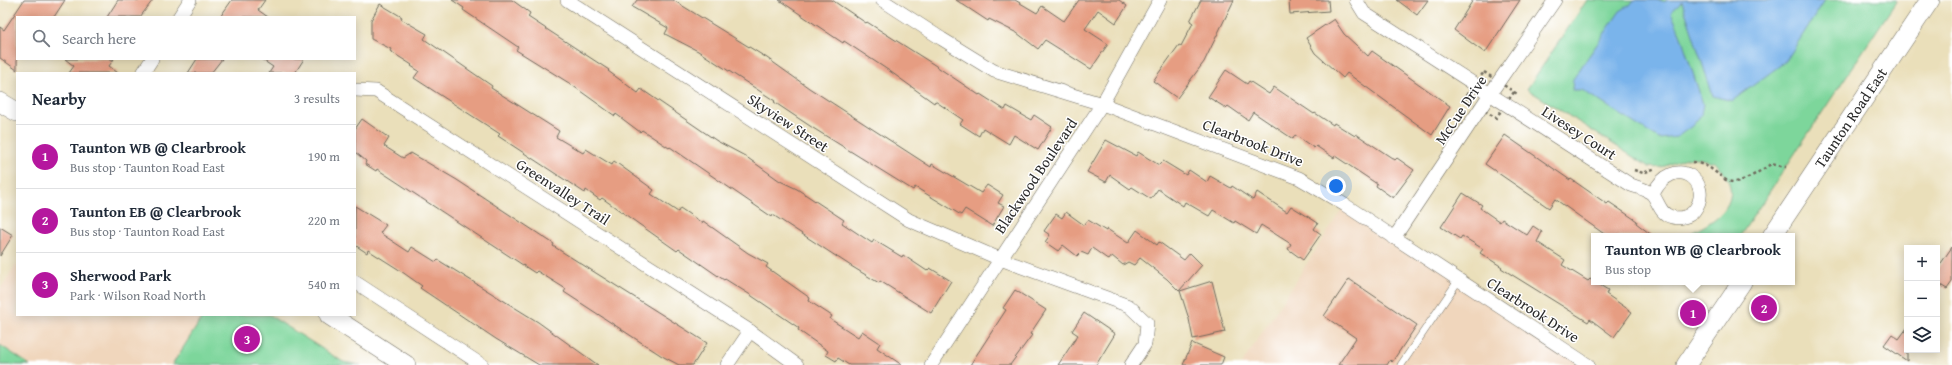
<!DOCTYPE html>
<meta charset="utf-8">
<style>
body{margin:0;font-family:"Gentium Book Plus",serif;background:#f2f2f3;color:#1f2937}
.controls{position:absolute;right:12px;bottom:12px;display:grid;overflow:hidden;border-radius:0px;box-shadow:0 2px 10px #0003}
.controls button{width:36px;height:36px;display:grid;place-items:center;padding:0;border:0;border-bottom:1px solid #e0e1e3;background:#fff;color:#1f2937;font:20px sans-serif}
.you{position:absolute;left:1336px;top:186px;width:14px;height:14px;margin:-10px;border:3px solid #fff;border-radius:50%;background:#1a73e8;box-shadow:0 0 0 6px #1a73e833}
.badge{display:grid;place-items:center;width:26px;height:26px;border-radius:50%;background:#b5179e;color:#fff;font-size:13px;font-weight:700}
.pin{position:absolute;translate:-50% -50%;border:2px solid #fff;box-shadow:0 1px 4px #0006}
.popup{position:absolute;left:1591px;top:233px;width:204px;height:52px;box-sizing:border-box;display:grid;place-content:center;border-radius:0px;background:#fff;filter:drop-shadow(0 1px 3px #0005);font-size:13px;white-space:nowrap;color:#747a83}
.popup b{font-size:15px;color:#1f2937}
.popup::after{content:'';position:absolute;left:50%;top:100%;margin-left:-8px;border:8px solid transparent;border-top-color:#fff}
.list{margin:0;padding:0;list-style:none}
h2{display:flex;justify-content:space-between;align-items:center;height:52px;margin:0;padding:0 16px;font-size:17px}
h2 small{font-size:13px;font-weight:400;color:#747a83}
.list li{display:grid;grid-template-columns:26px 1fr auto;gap:12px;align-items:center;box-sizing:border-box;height:64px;padding:0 16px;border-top:1px solid #e0e1e3}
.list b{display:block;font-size:15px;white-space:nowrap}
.list p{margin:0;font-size:13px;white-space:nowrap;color:#747a83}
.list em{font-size:13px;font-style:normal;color:#747a83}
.icon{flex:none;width:22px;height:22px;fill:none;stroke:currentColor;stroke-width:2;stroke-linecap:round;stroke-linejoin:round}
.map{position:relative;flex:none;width:1952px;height:365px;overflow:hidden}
.search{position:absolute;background:#fff;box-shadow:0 2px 10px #0003;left:16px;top:16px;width:340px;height:44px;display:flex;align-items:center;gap:10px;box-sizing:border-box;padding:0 14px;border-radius:0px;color:#747a83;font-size:15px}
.panel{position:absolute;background:#fff;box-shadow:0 2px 10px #0003;left:16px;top:72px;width:340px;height:244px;border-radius:0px}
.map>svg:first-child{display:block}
</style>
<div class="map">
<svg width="1952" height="365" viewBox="0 0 1952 365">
<rect width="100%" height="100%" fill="#fff"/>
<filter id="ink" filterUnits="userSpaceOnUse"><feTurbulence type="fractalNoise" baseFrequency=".025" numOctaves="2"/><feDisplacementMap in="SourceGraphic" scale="8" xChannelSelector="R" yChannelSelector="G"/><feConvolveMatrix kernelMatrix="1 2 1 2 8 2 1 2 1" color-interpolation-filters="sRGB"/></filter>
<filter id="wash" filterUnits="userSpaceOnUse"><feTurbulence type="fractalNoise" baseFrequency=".012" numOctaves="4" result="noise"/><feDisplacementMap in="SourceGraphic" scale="16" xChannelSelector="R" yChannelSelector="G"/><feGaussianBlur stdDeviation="0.9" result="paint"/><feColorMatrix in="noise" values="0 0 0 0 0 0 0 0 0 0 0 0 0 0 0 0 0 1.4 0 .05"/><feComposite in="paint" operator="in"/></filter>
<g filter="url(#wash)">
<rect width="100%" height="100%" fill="#eadfba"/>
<g fill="#f0d6bc">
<path d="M1345,205L1587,365H1241Z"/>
<path d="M17,263V315H204L172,365H0V289Z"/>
</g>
<g fill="#7dd69b" stroke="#548063">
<path d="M1587,0H1897L1740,236H1695L1691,233C1725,217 1747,195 1715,162C1706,161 1695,156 1686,158C1672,162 1664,170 1649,167L1527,89Z"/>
<path d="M204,315H269L343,362L361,365H172Z"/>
<path d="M0,345L30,365H0Z"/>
</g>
<path fill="#7ab4eb" stroke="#52708b" d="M1634,0H1657L1664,3L1667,0H1825L1786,61L1732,101L1713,96L1682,2L1671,12L1681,36L1703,104L1701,115L1692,126L1677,137L1659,139L1582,90H1572L1573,79L1620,11L1630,5Z"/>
<g id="blocks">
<g fill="#e69d82">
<path d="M24,0H65L54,17H17V70L0,58V27L4,30Z"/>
<path d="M118,0H153L140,17H107Z"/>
<path d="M232,0H265L258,10L268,17H220Z"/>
<path d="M452,0H512L530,13L528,17L609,70L608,71L638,93L641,89L717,141L745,156L780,181L797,189L844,220L842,223L872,243L874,240L902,257L903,255L927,271L930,268L951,281L931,313L880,281L879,283L851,266L773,215L772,217L670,147L669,148L642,130L640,132L616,114L615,116L569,83L516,50L518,47L463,10L464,8Z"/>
<path d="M637,0H673L767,58L809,88L931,167L932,164L981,193L987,185L1003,195L998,203L1004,206L992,226L965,209L961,215L915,187L913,190L813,128L774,102L775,101L698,51L665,34L668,28L632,7Z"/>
<path d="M779,0H832L866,23L867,22L933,64L979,95L980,94L1005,110L1007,106L1031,120L1034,115L1052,127L1038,150L1014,135L1009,144L983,128L979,136L960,124L963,120L935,101L934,103L891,72L844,41L843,43Z"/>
<path d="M956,0H1015L1037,13L1042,6L1064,21L1079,0H1119L1127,6L1116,23L1098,10L1085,29L1108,44L1091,69L1045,40L1038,49L1017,33L989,19L988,21Z"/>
<path d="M1201,0H1234L1204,62L1177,98L1153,81L1179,45L1181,46L1193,23L1190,21Z"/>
<path d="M1289,0H1328L1329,11L1290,14Z"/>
<path d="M1397,0H1428L1417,15Z"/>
<path d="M1473,0H1520L1485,53L1454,30Z"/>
<path d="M380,4L402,17L401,19L427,34L424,39L492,86L491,88L559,131L556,137L583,153L586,149L612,165L614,161L654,190L651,194L678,212L680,208L702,223L703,221L748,253L768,264L766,267L810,298L809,301L832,316L830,319L858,337L862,331L880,343L877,348L902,365H849L838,358L836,361L826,355L828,351L798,330L799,328L749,294L725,279L724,280L679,249L677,251L602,198L600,200L586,190L585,193L498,136L500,134L414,78L419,71L411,66L412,65L390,51L391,49L371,39V20Z"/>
<path d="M1334,19L1344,34L1368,56L1372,51L1450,106L1432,135L1347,73L1343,78L1315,53L1306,38Z"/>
<path d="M65,59H114L109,66L118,73H69L74,66Z"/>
<path d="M197,59H222L211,73H188Z"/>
<path d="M261,59H304L295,73H269L273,67Z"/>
<path d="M1226,70L1247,84L1249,81L1269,94L1274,87L1314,114L1315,113L1333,125L1334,123L1355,136L1356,134L1395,160L1397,158L1414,170L1393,198L1376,186L1377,184L1335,156L1334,158L1316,146L1314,148L1295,135L1293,139L1253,112L1248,120L1228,106L1226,108L1208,97Z"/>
<path d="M362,119L389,138L384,146L403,158L411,153L457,180L554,244L553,246L707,343L693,365H679L662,356L564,292L566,289L537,271L535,273L377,169L376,171L365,164L366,161L355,152V129Z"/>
<path d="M1505,135L1570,180L1571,179L1607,204L1609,202L1637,221L1636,223L1653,236H1607L1555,199L1549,208L1485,164Z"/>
<path d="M1106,140L1136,156L1138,152L1159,165L1163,161L1186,175L1189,170L1207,182L1210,176L1231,188L1232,186L1253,200L1257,192L1287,212L1291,206L1318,223L1314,229L1321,234L1303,260L1288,249L1291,244L1261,225L1256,234L1235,221L1234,223L1213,210L1209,216L1185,202L1183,206L1158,189L1151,199L1132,187L1130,189L1110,175L1106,182L1087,172Z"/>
<path d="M1463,193L1482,205L1480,208L1500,222L1502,219L1527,235L1533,226L1542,232L1537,242L1565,260L1562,265L1588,281L1590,279L1608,290L1606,294L1632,312L1614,337L1590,319L1588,322L1501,268L1502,267L1480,253L1483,249L1462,236L1460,239L1441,227Z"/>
<path d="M355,206L386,225L380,233L409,252L412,247L436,262L438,260L538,322L598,365H539L496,339L420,288L422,286L398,269L368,250L367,253L355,245Z"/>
<path d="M1066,212L1084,225L1088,220L1106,231L1107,229L1128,243L1137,230L1157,245L1159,242L1184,260L1190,253L1202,265L1179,291L1167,279L1140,258L1134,265L1128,262L1123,265L1112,256L1109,260L1092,248L1088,255L1081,252L1077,256L1063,245L1058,251L1045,242L1050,235L1044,231L1056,214L1062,218Z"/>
<path d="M0,227L13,235L0,256Z"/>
<path d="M1952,247V282L1947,289L1937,283V269Z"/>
<path d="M1349,279L1417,325L1392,362L1390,360L1387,365H1338L1356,338L1324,316Z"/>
<path d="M1212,281L1225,332L1193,339L1189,319L1180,291Z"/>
<path d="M1015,290L1046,310L1030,334L1032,335L1010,365H970L1006,310L1003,308Z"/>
<path d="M1084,313L1115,334L1096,365H1058L1078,335L1072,331Z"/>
<path d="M1907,328V361L1884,345L1892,334L1899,339Z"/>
<path d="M1192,343L1224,357L1221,365H1183Z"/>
</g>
</g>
</g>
<g filter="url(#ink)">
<use href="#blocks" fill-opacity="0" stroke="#6e6a5d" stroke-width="1"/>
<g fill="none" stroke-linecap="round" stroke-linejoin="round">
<g stroke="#6e6a5d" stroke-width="8">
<path id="lane" d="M1401,365L1458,281"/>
</g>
<g stroke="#6e6a5d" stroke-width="14">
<g id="street">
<path d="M567,0L909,220L1000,259L1129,306L1147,323L1145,344L1131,365"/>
<path d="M882,0L942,39L994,71L1102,104L1299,178L1345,205L1588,365"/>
<path d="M1356,0L1364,13L1631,185C1636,187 1649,190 1653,195C1659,203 1660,214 1672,217C1680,219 1689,217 1694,211C1716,182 1674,151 1653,194"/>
<path d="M179,17L190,0"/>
<path d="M143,73L152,59"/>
<path d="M355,90L376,91L750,331L797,365"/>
<path d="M1394,238L1490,94L1555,0"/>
<path d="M355,282L482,365"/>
<path d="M727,365L750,331"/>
<path d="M931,365L1102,104L1160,0"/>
</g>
</g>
<g stroke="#6e6a5d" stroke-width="20">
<g id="secondary">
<path d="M0,102L17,112"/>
<path d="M1772,236L1930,0"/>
<path d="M329,315L406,365"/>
<path d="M1686,365L1742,282"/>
</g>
</g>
<g stroke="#6e6a5d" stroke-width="2.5" stroke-dasharray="3 3" stroke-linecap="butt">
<path d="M1484,72L1514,92L1496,118L1465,98Z"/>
<path d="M1514,92L1519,95"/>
<path d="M1693,162C1710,165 1713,171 1726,180C1738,188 1761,170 1771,164L1786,167"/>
<path d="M1634,170L1643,173L1656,168"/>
</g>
<use href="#lane" stroke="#fff" stroke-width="7"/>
<use href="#street" stroke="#fff" stroke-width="13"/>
<use href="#secondary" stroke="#fff" stroke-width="19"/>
</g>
</g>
<g text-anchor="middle" stroke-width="3" stroke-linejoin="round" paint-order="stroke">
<g font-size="15" fill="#2b2b2b" stroke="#fff">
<text transform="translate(1461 110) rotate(-56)" y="5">McCue Drive</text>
<text transform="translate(1851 118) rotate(-56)" y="5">Taunton Road East</text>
<text transform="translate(788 123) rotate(33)" y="5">Skyview Street</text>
<text transform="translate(1579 133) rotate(33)" y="5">Livesey Court</text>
<text transform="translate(1253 143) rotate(21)" y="5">Clearbrook Drive</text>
<text transform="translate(1036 176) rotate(-56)" y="5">Blackwood Boulevard</text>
<text transform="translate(563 192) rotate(33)" y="5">Greenvalley Trail</text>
<text transform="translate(1533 310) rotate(33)" y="5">Clearbrook Drive</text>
</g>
</g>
</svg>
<div class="controls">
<button>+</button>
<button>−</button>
<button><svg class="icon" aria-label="layers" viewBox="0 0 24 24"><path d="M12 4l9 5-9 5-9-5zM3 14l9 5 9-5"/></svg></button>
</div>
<div class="you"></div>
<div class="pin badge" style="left:1693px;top:313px">1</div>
<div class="popup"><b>Taunton WB @ Clearbrook</b>Bus stop</div>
<div class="pin badge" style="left:1764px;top:308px">2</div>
<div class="pin badge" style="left:247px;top:339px">3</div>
<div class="search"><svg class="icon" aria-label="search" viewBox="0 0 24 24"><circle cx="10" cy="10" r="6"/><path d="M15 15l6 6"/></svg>Search here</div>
<section class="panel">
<h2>Nearby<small>3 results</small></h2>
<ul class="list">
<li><span class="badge">1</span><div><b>Taunton WB @ Clearbrook</b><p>Bus stop · Taunton Road East</p></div><em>190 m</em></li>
<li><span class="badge">2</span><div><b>Taunton EB @ Clearbrook</b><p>Bus stop · Taunton Road East</p></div><em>220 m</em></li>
<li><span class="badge">3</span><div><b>Sherwood Park</b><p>Park · Wilson Road North</p></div><em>540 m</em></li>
</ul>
</section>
</div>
